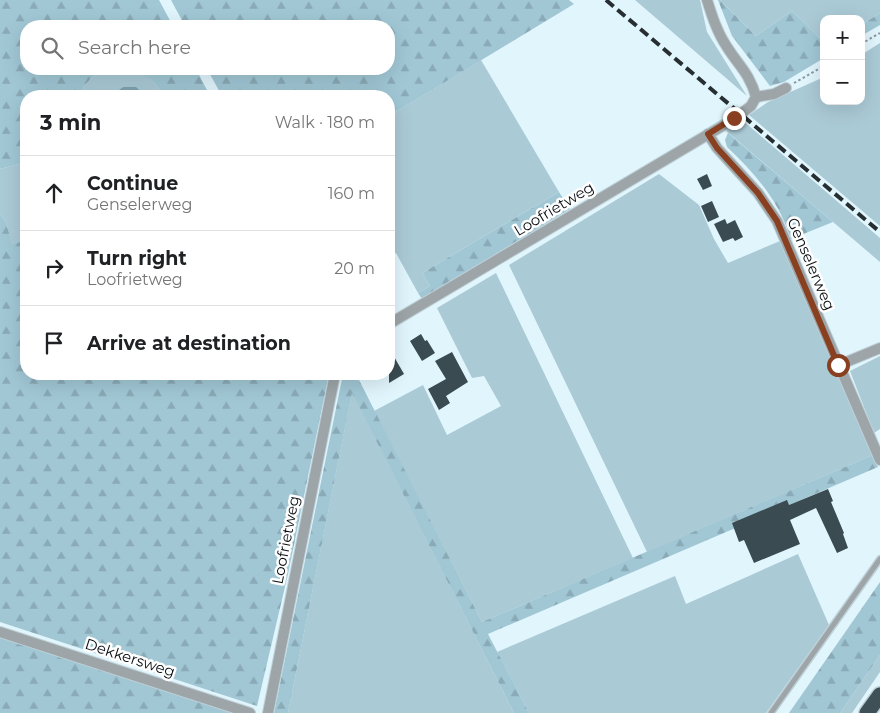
<!DOCTYPE html>
<meta charset="utf-8">
<style>
body{margin:0;font-family:Montserrat,sans-serif;background:#f6f6f6;color:#202124}
.controls{position:absolute;right:15px;top:15px;display:grid;overflow:hidden;border-radius:10px;box-shadow:0 5px 20px #0002}
.controls button{width:45px;height:45px;display:grid;place-items:center;padding:0;border:0;border-bottom:1px solid #e0e0e0;background:#fff;color:#202124;font:25px sans-serif}
.stop{position:absolute;width:15px;height:15px;margin:-11px;border:4px solid #884021;border-radius:50%;background:#fff}
.stop.end{background:#884021;border-color:#fff;box-shadow:0 1px 5px #0008}
.list{margin:0;padding:0;list-style:none}
h2{display:flex;justify-content:space-between;align-items:center;height:65px;margin:0;padding:0 20px;font-size:21px}
h2 small{font-size:16px;font-weight:400;color:#757577}
.list li{display:grid;grid-template-columns:32px 1fr auto;gap:15px;align-items:center;box-sizing:border-box;height:75px;padding:0 20px;border-top:1px solid #e0e0e0}
.list b{display:block;font-size:19px;white-space:nowrap}
.list p{margin:0;font-size:16px;white-space:nowrap;color:#757577}
.list em{font-size:16px;font-style:normal;color:#757577}
.icon{flex:none;width:28px;height:28px;fill:none;stroke:currentColor;stroke-width:2;stroke-linecap:round;stroke-linejoin:round}
.map{position:relative;flex:none;width:880px;height:713px;overflow:hidden}
.search{position:absolute;background:#fff;box-shadow:0 5px 20px #0002;left:20px;top:20px;width:375px;height:55px;display:flex;align-items:center;gap:12px;box-sizing:border-box;padding:0 18px;border-radius:20px;color:#757577;font-size:19px}
.panel{position:absolute;background:#fff;box-shadow:0 5px 20px #0002;left:20px;top:90px;width:375px;height:290px;border-radius:20px}
.map>svg:first-child{display:block}
</style>
<div class="map">
<svg width="880" height="713" viewBox="0 0 880 713">
<defs>
<pattern id="forest-firs" width="22" height="20" patternUnits="userSpaceOnUse" patternTransform="scale(1.25)"><rect width="22" height="20" fill="#a1c7d5"/><path d="M5 1l3.5 6h-7zM16 11l3.5 6h-7z" fill="#89aab6"/></pattern>
<pattern id="water-ripples" width="26" height="14" patternUnits="userSpaceOnUse" patternTransform="scale(1.25)"><rect width="26" height="14" fill="#7fa4b2"/><path d="M2 4q2-2 4 0t4 0M15 11q2-2 4 0t4 0" fill="none" stroke="#66848f"/></pattern>
</defs>
<rect width="100%" height="100%" fill="#e1f5fd"/>
<g fill="#aacad6">
<path d="M635,0H700L707,32L747,96Z"/>
<path d="M720,0H880V13L861,25V19H824V42L792,11L756,36Z"/>
<path d="M880,43V226L749,115L768,102L824,77V101H861V55Z"/>
<path d="M481,60L559,192L422,273L430,286L418,293L396,253L389,256V116Z"/>
<path d="M107,69H135L151,80L166,96H146L135,87H123L110,96H80C84,83 94,74 107,69Z"/>
<path d="M741,119L880,238V262L725,130Z"/>
<path d="M26,162V241L12,245L6,222L0,214V169Z"/>
<path d="M659,174L699,205L714,239L728,263L780,241L873,455L647,552L509,265Z"/>
<path d="M496,273L633,558L482,622L374,411L423,385L447,435L501,406L484,376L472,378L437,308Z"/>
<path d="M880,356V429L874,433L850,371Z"/>
<path d="M352,392L514,713H288Z"/>
<path d="M798,554L829,625L766,713H529L497,652L675,576L686,604Z"/>
<path d="M880,655V672L852,713H840Z"/>
</g>
<g fill="url(#forest-firs)">
<path d="M0,0H159L173,26H26V69H107C94,74 84,83 80,96H26V162L0,169Z"/>
<path d="M171,0H569L574,4L389,116V96H222L207,69H389V26H185Z"/>
<path d="M718,0H720L756,36L792,11L824,42V58L784,82L770,86L732,36Z"/>
<path d="M880,13V25L861,36V25Z"/>
<path d="M132,69H196L210,96H166L151,80Z"/>
<path d="M728,133L833,222L791,239C787,229 783,217 777,207C764,184 746,165 727,147L725,140Z"/>
<path d="M559,192L570,209L422,299L418,293L430,286L422,273Z"/>
<path d="M0,214L6,222L12,244L26,241V374H329L288,574L257,706L0,622Z"/>
<path d="M343,374H356L482,622L873,455L878,467L488,634L529,713H514L352,393L288,713H274Z"/>
<path d="M880,582V655L840,713H789Z"/>
<path d="M0,636L235,713H0Z"/>
</g>
<path fill="url(#water-ripples)" d="M123,87H136L146,96H110Z"/>
<g fill="#3a4b52">
<path d="M707,174L712,186L703,190L697,179Z"/>
<path d="M712,201L719,217L708,222L701,206Z"/>
<path d="M725,219L727,224L735,220L743,237L735,241L733,238L723,242L714,224Z"/>
<path d="M421,334L425,341L427,340L435,353L422,361L410,341Z"/>
<path d="M389,348L404,374L389,383Z"/>
<path d="M452,352L468,382L446,396L450,403L439,410L428,389L446,379L435,361Z"/>
<path d="M828,489L833,501L831,502L844,533L843,534L848,548L837,553L816,508L790,520L800,544L754,563L744,540L739,542L732,523L787,500L789,505Z"/>
</g>
<g fill="none" stroke-linecap="round" stroke-linejoin="round">
<g stroke="#bed0d7" stroke-width="8">
<path id="lane" d="M771,713L880,559"/>
</g>
<g stroke="#bed0d7" stroke-width="12">
<g id="street">
<path d="M756,97L774,94L786,88"/>
<path d="M708,134L717,148L758,193L777,221L839,365L880,348"/>
<path d="M389,324L734,119L751,106L756,97C750,74 739,66 727,47C717,32 712,16 707,0"/>
<path d="M839,365L880,460"/>
<path d="M0,632L250,713"/>
<path d="M268,713L335,374"/>
</g>
</g>
<g stroke="#bed0d7" stroke-width="18">
<path id="highway" d="M867,713L880,695"/>
</g>
<g stroke="#8a989e" stroke-width="2" stroke-dasharray="2.5 2.5" stroke-linecap="butt">
<path d="M861,44L880,33"/>
<path d="M794,83L824,66"/>
</g>
<use href="#lane" stroke="#9da5a8" stroke-width="5"/>
<use href="#street" stroke="#9da5a8" stroke-width="10"/>
<use href="#highway" stroke="#3f5057" stroke-width="15"/>
<path stroke="#262e31" stroke-width="4" stroke-dasharray="10 5" stroke-linecap="butt" d="M606,0L880,232"/>
</g>
<g fill="none" stroke-linecap="round" stroke-linejoin="round">
<path stroke="#884021" stroke-width="6" d="M734,118L708,134L717,148L758,193L777,221L838,365"/>
</g>
<g text-anchor="middle" stroke-width="5" stroke-linejoin="round" paint-order="stroke">
<g font-size="15" fill="#070d10" stroke="#fefefe">
<text transform="translate(554 209) rotate(-31)" y="5">Loofrietweg</text>
<text transform="translate(811 264) rotate(67)" y="5">Genselerweg</text>
<text transform="translate(286 540) rotate(-79)" y="5">Loofrietweg</text>
<text transform="translate(130 658) rotate(18)" y="5">Dekkersweg</text>
</g>
</g>
</svg>
<div class="controls">
<button>+</button>
<button>−</button>
</div>
<div class="stop" style="left:838px;top:365px"></div>
<div class="stop end" style="left:734px;top:118px"></div>
<div class="search"><svg class="icon" aria-label="search" viewBox="0 0 24 24"><circle cx="10" cy="10" r="6"/><path d="M15 15l6 6"/></svg>Search here</div>
<section class="panel">
<h2>3 min<small>Walk · 180 m</small></h2>
<ul class="list">
<li><svg class="icon" aria-label="ahead" viewBox="0 0 24 24"><path d="M12 20V5M6 11l6-6 6 6"/></svg><div><b>Continue</b><p>Genselerweg</p></div><em>160 m</em></li>
<li><svg class="icon" aria-label="right" viewBox="0 0 24 24"><path d="M7 20v-9h11M14 6l5 5-5 5"/></svg><div><b>Turn right</b><p>Loofrietweg</p></div><em>20 m</em></li>
<li><svg class="icon" aria-label="arrive" viewBox="0 0 24 24"><path d="M6 21V4h12l-3 4 3 4H6"/></svg><div><b>Arrive at destination</b></div></li>
</ul>
</section>
</div>
